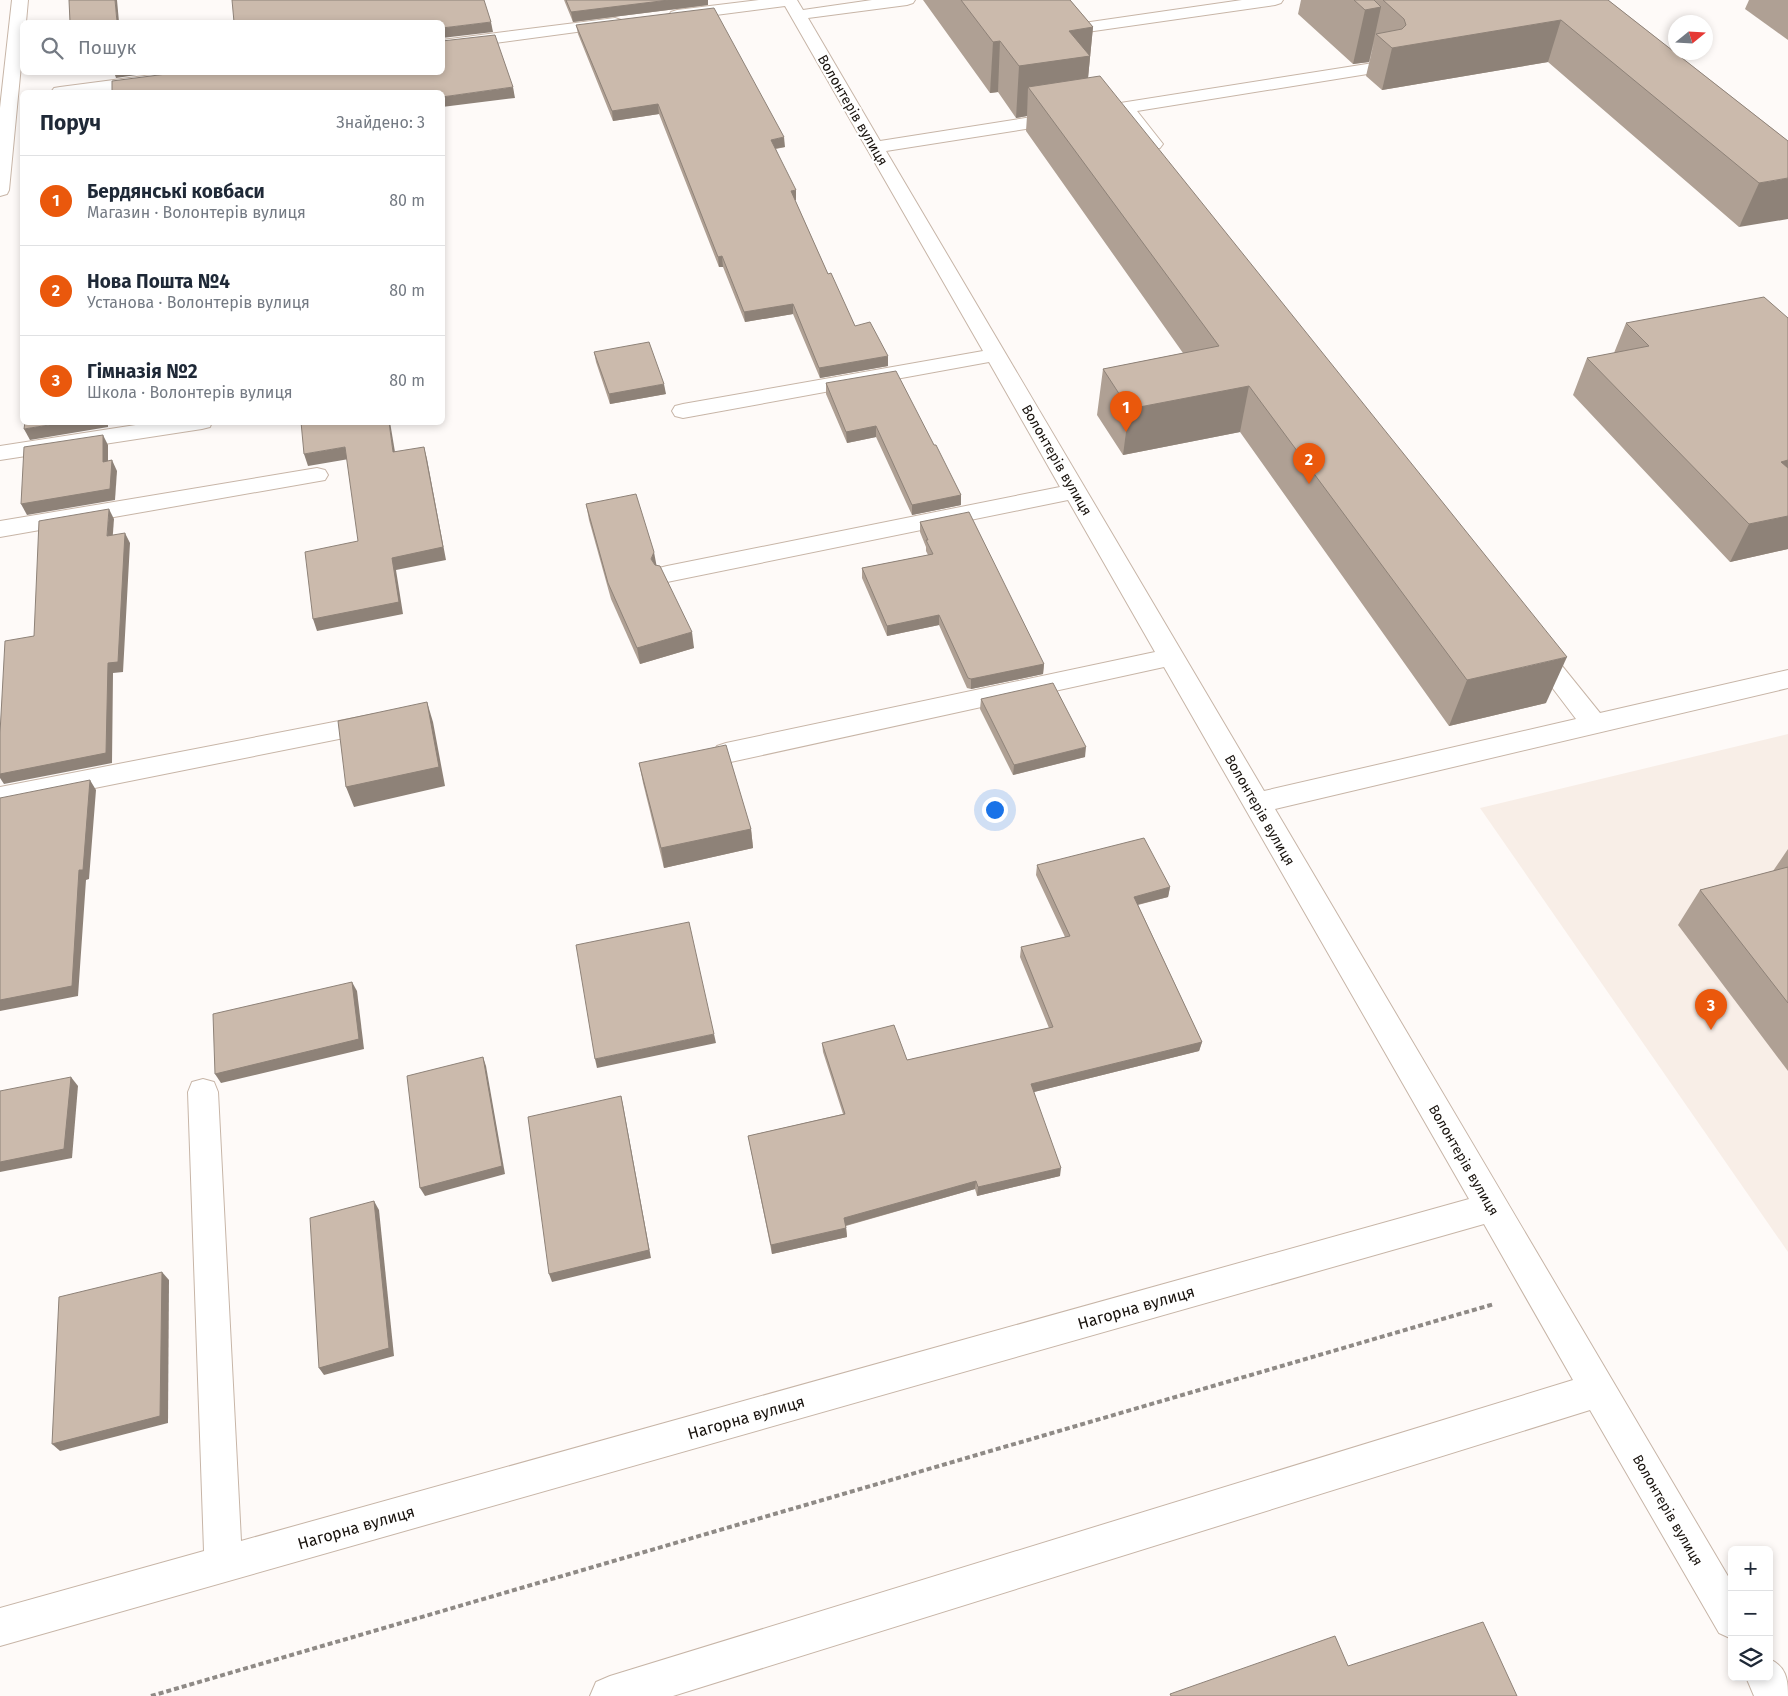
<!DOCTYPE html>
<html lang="uk">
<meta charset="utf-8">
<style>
body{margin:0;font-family:"Fira Sans",sans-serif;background:#f2f2f3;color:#1f2937}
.controls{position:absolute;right:15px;bottom:15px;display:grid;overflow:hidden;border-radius:8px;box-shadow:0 2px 8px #0003}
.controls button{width:45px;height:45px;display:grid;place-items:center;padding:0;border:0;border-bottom:1px solid #e0e1e3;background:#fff;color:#1f2937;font:25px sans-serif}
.compass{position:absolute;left:1668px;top:15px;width:45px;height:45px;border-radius:50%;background:#fff;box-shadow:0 2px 8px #0003;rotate:72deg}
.you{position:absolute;left:994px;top:809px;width:18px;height:18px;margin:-12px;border:4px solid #fff;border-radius:50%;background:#1a73e8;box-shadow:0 0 0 8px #1a73e833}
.badge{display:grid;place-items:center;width:32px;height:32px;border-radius:50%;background:#ea580c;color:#fff;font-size:16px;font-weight:700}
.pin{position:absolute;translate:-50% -41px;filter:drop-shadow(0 1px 2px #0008)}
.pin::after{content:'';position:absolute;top:26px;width:18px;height:15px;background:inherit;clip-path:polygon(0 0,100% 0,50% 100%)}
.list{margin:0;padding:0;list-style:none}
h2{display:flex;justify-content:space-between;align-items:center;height:65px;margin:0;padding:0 20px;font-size:21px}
h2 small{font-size:16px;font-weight:400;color:#747a83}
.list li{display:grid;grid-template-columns:32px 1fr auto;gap:15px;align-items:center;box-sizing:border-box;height:90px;padding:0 20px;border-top:1px solid #e0e1e3}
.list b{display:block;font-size:19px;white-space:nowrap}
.list p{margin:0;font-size:16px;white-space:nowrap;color:#747a83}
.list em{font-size:16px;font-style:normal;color:#747a83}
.icon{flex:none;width:28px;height:28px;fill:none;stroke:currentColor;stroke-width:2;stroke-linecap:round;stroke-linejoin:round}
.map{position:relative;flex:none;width:1788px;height:1696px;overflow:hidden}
.search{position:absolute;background:#fff;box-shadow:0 2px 8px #0003;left:20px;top:20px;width:425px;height:55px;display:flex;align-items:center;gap:12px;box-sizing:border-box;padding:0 18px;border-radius:8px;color:#747a83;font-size:19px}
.panel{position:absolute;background:#fff;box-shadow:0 2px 8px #0003;left:20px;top:90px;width:425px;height:335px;border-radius:8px}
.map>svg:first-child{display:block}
</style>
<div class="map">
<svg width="1788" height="1696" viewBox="0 0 1788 1696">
<rect width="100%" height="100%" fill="#fefaf8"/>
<path fill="#f8eee7" d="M1788,734V1252L1480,808Z"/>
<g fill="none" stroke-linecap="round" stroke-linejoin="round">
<g stroke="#c7b5a7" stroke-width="2">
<g id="minor">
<path d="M12,0H28L26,22H22V55L9,190L7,194L0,196V108Z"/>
<path d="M759,0H797L803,10L872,0H915L913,3L907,5L808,18L880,141L1386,61L1392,62L1394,66L1392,70L1386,71L1137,111L1163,144L1160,148L1154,149L1148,148L1121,114L886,151L1264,791L1576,719L1526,653L1525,647L1528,641L1537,638L1546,641L1550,651L1600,713L1788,670V688L1275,809L1732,1583V1639L1719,1633L1590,1410L673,1696H590L596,1682L610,1676L1573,1380L1484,1224L0,1646V1608L204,1551L188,1092L192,1082L203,1079L214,1082L218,1092L241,1541L1469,1199L1164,667L726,763L717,760L713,753L717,746L726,743L1155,652L1068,500L667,582L659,580L655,574L659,568L667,566L1060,487L989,362L683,418L675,416L672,411L675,406L683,404L983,351L785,6L677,20L671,18L669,15L671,12L677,10Z"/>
<path d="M1003,0H1019L1042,29L1242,0H1283L1281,3L1275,5L1038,39L1032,37Z"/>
<path d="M615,18L621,20L623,23L621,26L442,50V40Z"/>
<path d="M175,72H228L226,76L220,77L97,92H51L54,88L60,87Z"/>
<path d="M155,422H212L210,427L202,429L0,460V446Z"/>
<path d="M317,468L325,470L328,475L325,480L0,537V521Z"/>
<path d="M375,714L384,716L388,723L384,730L0,807V787Z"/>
<path d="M1769,1659C1786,1666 1788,1679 1788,1696H1754L1746,1677H1769Z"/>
</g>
</g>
<path stroke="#8f8a86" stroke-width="4" stroke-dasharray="5 3" stroke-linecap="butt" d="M151,1696L1494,1304"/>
<use href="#minor" fill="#fff" fill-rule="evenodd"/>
</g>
<g fill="#afa094">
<path d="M564,0H708V5L573,22Z"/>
<path d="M923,0H1070L1093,27L1088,78L1546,703L1449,726L1240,432L1123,455L1097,415L1103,369L1183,353L1026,131L1027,116L1016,118L998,92L990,93Z"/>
<path d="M1301,0H1608L1788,141L1739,227L1548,62L1382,90L1366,76L1374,42L1369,62L1353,64L1298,14Z"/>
<path d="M1749,0H1788V40L1745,9Z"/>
<path d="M576,25L785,147L776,149L796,200H795L828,274L855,326L888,366L820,378L793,314L745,322L723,267H719L659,114L613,121L578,34Z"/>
<path d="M1788,318V549L1730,562L1573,395L1587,358L1614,353L1626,323Z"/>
<path d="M594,352L666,394L610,404L596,362Z"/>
<path d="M826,383L934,445L961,495V505L912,515L876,437L847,443L826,394Z"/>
<path d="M586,504L656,565L694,648L640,664L611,599L589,520Z"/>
<path d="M920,522L1044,664L1043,674L971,689L967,688L939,625L887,636L862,578V568L928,555L926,551V547L920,532Z"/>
<path d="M981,699L1085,757L1013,775L980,709Z"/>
<path d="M639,763L751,829L753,848L664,868L643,783Z"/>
<path d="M1788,849V1071L1678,925L1700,890L1773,871Z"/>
<path d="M1037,865L1170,887L1168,897L1138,905L1202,1042L1199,1051L1034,1092L1060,1176L977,1196L975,1189L846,1226L847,1237L772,1254L748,1136L843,1114L823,1052L822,1043L907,1060L1049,1028L1020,957L1021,947L1065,937L1036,875Z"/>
</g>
<g fill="#8e8278">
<path d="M115,0H117L119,22H117Z"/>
<path d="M669,0H708V5L573,22L571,12Z"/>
<path d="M1381,7L1369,62L1353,64L1365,10Z"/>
<path d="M1561,20L1548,62L1382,90L1392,48Z"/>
<path d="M491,22L493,32L442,38V28Z"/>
<path d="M1093,27L1088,78L1028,87L1027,116L1016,118L1019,66L1069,31Z"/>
<path d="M1000,41L998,92L990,93L993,42Z"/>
<path d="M114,72H157L116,78Z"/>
<path d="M513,87L515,98L442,107V97Z"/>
<path d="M658,104L659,114L613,121L612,111Z"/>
<path d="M784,137L785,147L772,149L771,140Z"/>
<path d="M1788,178V219L1739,227L1759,183Z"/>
<path d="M796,190V200L792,201L791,191Z"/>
<path d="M722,256L723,267H719L718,257Z"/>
<path d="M793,304V314L745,322L744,312Z"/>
<path d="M888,356V366L820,378L819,368Z"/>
<path d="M664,384L666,394L610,404L609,394Z"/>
<path d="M1249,386L1240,432L1123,455L1129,409Z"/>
<path d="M68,422H108V427L30,440L24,429Z"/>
<path d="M389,422H390L397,464L393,452Z"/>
<path d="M876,426V437L847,443L846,432Z"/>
<path d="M103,435L108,445V472L103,462Z"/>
<path d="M345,447L349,459L308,466L304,454Z"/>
<path d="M424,447L427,459L446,560L396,570L403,614L317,631L313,619L392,558Z"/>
<path d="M112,460L117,471L115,500L27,515L21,504Z"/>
<path d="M1788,460V493L1781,462Z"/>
<path d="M961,495V505L912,515V505Z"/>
<path d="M109,509L114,519L112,546L107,536Z"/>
<path d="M1788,516V549L1730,562L1749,524Z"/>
<path d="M125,533L130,543L123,672L113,673L112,763L4,784L0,778V774L108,663Z"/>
<path d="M654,552L657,568L651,559Z"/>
<path d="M939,615V625L887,636V626Z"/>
<path d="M692,632L694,648L640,664L637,648Z"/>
<path d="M1567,657L1546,703L1449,726L1467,680Z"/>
<path d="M1044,664L1043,674L971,689V679Z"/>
<path d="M427,702L433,722L445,786L354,807L346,787Z"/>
<path d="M1086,747L1085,757L1013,775L1014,765Z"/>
<path d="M90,780L96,790L89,879L86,880L78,996L0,1011V1000L79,870Z"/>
<path d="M751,829L753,848L664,868L661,848Z"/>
<path d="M1170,887L1168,897L1132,906L1134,897Z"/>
<path d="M352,982L357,991L364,1049L221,1083L215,1074Z"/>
<path d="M714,1034L716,1043L597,1068L595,1059Z"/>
<path d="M1202,1042L1199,1051L1030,1093L1031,1084Z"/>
<path d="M483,1057L486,1066L505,1174L425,1196L420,1188Z"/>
<path d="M71,1077L78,1086L72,1158L0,1172V1162Z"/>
<path d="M621,1096L623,1105L651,1258L552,1282L549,1274Z"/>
<path d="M1061,1168L1060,1176L977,1196L978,1187Z"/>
<path d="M976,1181L975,1189L844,1226V1218Z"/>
<path d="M374,1201L379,1210L394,1356L324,1375L319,1368Z"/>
<path d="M846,1228L847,1237L772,1254L771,1245Z"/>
<path d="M162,1272L169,1280L168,1423L60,1451L52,1444Z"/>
</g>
<g fill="#cbbaac" stroke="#8e8278">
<path d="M69,0H115L117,22H70Z"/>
<path d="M232,0H484L491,22L442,28V22H234Z"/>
<path d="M566,0H669L571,12Z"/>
<path d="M961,0H1070L1093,27L1069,31L1090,56L1019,66L1000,41L993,42Z"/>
<path d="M1354,0H1374L1381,7L1365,10Z"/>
<path d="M1383,0H1608L1788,141V178L1759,183L1561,20L1392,48L1376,34L1402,29L1406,25L1404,19Z"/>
<path d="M714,8L784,137L771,140L796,190L791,191L828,274L831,273L855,326L870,322L888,356L819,368L793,304L744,312L722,256L718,257L658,104L612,111L576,25Z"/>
<path d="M495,35L513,87L442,97V92H112V81L182,72H442V41Z"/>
<path d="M1100,76L1567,657L1467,680L1249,386L1129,409L1103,369L1219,346L1028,87Z"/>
<path d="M1764,297L1788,318V460L1781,462L1788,468V516L1749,524L1587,358L1649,346L1626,323Z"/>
<path d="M649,342L664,384L609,394L594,352Z"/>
<path d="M896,371L934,445H936L961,495L912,505L876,426L846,432L826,383Z"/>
<path d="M25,422H68L24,429Z"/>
<path d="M301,422H389L393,452L424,447L443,547L392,558L399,602L313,619L305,552L358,541L345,447L304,454Z"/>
<path d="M103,435V462L112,460L110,489L21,504L24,447Z"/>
<path d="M636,494L654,552L651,559L655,565L660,566L692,632L637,648L608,583L586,504Z"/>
<path d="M109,509L107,536L125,533L118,662L108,663L106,753L0,774V733L5,641L34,636L39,521Z"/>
<path d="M969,512L1044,664L971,679L968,678L939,615L887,626L862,568L933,554L926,540H928L920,522Z"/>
<path d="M1053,683L1086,747L1014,765L981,699Z"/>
<path d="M427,702L439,767L346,787L338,721Z"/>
<path d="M726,745L751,829L661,848L639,763Z"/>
<path d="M90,780L83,870H79L72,986L0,1000V798Z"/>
<path d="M1144,838L1170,887L1134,897L1202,1042L1031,1084L1061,1168L978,1187L976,1181L844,1218L846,1228L771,1245L748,1136L845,1114L822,1043L894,1025L907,1060L1053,1027L1021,947L1070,936L1037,865Z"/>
<path d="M1788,867V1003L1700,890Z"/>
<path d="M689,922L714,1034L595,1059L576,945Z"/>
<path d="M352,982L359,1039L215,1074L213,1014Z"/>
<path d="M483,1057L502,1166L420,1188L407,1076Z"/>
<path d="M71,1077L64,1149L0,1162V1091Z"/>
<path d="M621,1096L649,1250L549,1274L528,1117Z"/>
<path d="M374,1201L389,1348L319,1368L310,1218Z"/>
<path d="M162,1272L160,1416L52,1444L59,1297Z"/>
<path d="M1483,1622L1517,1696H1171L1170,1694L1335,1636L1348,1666Z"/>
</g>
<g text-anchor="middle" stroke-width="4.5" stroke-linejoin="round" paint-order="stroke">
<g font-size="14" fill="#17110c" stroke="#fff">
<text transform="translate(853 110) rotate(60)" y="5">Волонтерів вулиця</text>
<text transform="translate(1057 460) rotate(60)" y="5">Волонтерів вулиця</text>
<text transform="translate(1260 810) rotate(60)" y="5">Волонтерів вулиця</text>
<text transform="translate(1464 1160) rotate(60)" y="5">Волонтерів вулиця</text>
<text transform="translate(1668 1510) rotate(60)" y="5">Волонтерів вулиця</text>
</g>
<g font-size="16" fill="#17110c" stroke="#fff">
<text transform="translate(1136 1307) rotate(-16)" y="6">Нагорна вулиця</text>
<text transform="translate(746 1417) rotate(-16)" y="6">Нагорна вулиця</text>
<text transform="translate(356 1527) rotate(-16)" y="6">Нагорна вулиця</text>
</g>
</g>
</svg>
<div class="controls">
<button>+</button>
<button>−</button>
<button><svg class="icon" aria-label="layers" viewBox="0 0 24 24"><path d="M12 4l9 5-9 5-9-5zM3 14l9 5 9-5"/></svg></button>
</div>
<svg class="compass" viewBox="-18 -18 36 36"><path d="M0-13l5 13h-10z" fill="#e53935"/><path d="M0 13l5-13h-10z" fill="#747a83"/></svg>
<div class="you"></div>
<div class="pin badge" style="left:1126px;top:432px">1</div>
<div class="pin badge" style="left:1309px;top:484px">2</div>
<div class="pin badge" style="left:1711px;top:1030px">3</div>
<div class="search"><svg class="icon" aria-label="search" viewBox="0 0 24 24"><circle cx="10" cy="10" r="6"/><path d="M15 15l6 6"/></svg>Пошук</div>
<section class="panel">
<h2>Поруч<small>Знайдено: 3</small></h2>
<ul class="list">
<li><span class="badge">1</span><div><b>Бердянські ковбаси</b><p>Магазин · Волонтерів вулиця</p></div><em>80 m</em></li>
<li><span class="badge">2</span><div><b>Нова Пошта №4</b><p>Установа · Волонтерів вулиця</p></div><em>80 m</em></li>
<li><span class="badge">3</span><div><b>Гімназія №2</b><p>Школа · Волонтерів вулиця</p></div><em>80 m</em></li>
</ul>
</section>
</div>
